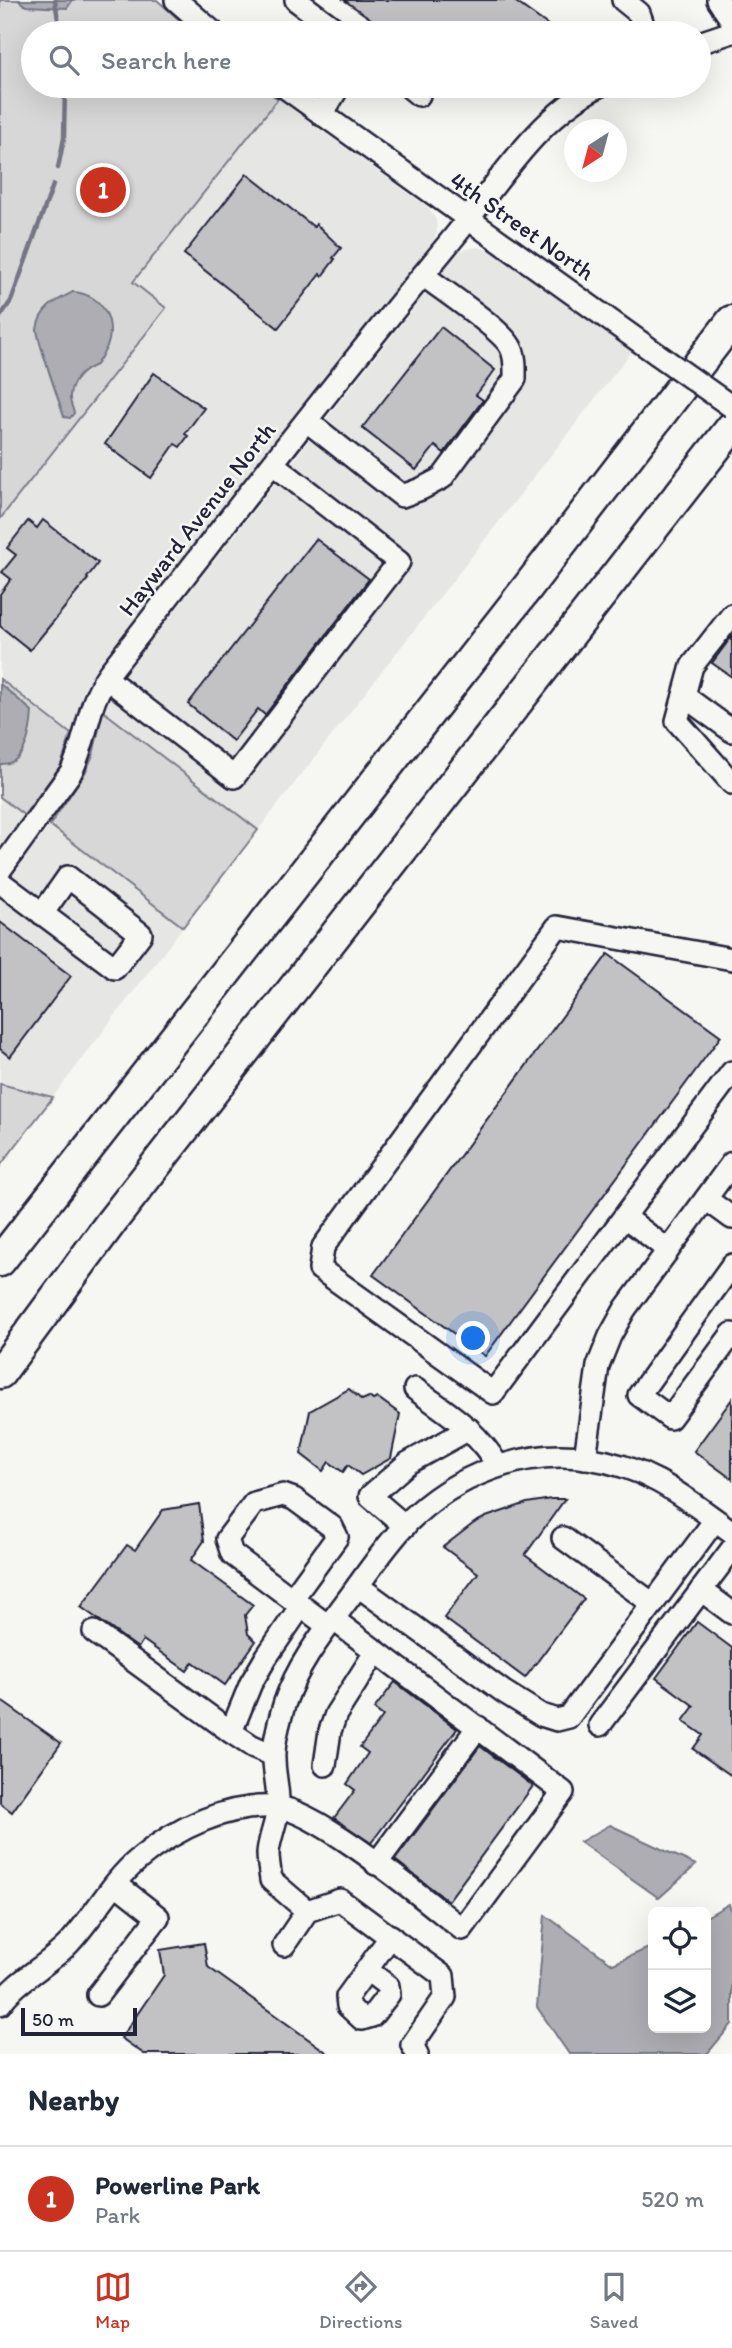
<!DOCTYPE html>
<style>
body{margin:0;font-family:Itim,sans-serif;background:#f2f2f3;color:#1f2937}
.controls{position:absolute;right:21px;bottom:21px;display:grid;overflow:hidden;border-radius:10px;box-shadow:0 7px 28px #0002}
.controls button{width:63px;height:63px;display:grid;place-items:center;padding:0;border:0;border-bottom:2px solid #e0e1e3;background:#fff;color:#1f2937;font:35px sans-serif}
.compass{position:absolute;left:564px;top:119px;width:63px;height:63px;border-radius:50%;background:#fff;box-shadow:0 7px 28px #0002;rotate:216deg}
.scale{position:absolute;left:21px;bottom:18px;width:116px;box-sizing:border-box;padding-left:7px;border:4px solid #22223b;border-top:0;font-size:19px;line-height:24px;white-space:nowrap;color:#22223b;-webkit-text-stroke:5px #f6f6f2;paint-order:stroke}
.you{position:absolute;left:474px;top:1339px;width:24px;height:24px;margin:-18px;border:5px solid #fff;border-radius:50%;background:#1a73e8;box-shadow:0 0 0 10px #1a73e833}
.badge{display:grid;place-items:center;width:46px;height:46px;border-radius:50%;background:#c8321e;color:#fff;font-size:23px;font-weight:700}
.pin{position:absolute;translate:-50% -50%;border:4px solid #fff;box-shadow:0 2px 7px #0006}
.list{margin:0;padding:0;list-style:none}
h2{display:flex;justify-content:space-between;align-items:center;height:91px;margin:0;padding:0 28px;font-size:30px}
h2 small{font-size:23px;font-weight:400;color:#747a83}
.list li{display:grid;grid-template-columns:46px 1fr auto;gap:21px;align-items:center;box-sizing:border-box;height:105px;padding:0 28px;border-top:2px solid #e0e1e3}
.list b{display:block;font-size:26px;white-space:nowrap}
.list p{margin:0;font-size:23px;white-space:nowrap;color:#747a83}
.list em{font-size:23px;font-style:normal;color:#747a83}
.icon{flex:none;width:38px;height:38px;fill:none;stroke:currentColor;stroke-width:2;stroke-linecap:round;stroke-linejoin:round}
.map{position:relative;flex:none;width:732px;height:2054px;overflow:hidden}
.search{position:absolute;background:#fff;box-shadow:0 7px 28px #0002;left:21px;right:21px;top:21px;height:77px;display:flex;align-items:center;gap:18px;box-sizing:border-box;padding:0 24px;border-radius:38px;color:#747a83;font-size:26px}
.sheet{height:196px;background:#fff}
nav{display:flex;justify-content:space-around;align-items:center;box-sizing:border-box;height:98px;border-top:2px solid #e0e1e3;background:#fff;font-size:19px;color:#747a83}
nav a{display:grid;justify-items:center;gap:4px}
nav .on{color:#c8321e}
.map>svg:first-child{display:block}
</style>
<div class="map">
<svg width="732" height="2054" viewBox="0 0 732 2054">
<rect width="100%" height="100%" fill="#f6f6f2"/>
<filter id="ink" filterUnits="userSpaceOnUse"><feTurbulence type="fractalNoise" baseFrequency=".0143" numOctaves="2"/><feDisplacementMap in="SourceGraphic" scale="14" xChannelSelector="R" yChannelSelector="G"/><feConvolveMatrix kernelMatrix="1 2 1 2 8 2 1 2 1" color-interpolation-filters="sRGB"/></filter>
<g filter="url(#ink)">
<g fill="#e6e6e4">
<path d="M278,99L429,208L436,220L437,233L433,241L98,665L83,691L71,734L0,679V519L165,308L133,282Z"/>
<path d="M478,247L491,251L633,350L258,830L103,711L110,696L124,675L450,262L462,250Z"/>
<path d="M0,797L24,815L0,848Z"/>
<path d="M50,825L183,927L53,1097L0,1084V892Z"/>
</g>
<g fill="#d7d7d7" stroke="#7c7c89" stroke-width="2">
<path d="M0,0H157L194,33H33V86H260L278,99L133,282L166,308L0,519Z"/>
<path d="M0,679L71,734L61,765L24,815L0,797Z"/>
<path d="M103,711L258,830L183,927L50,825L85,773L93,755Z"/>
<path d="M0,1084L53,1097L0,1166Z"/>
</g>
<g fill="#adadb3" stroke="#757583" stroke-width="2">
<path d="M18,0H71L72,1L67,8L26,6Z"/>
<path d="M73,292C98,294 114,314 109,340C108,348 100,358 96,365C83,370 71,381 70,396C69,401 73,408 74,413L70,418L64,417C60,403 36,337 37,329C40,308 57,300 73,292Z"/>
<path d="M0,684L32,711C31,730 26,766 0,764Z"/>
<path d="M610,1825L696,1865L659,1898L580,1842Z"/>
<path d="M729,1904L732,1914V2024L707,2054H569L537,2007L545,1915L613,1964L653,1946V2028H706V1917Z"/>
</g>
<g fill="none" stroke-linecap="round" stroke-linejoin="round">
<g stroke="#757583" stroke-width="4.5">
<path d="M55,0L60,33"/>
<path d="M58,168L64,138L65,86"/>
<path d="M0,317L11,301L53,185"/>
</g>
</g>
<g fill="#c2c2c4" stroke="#22223b" stroke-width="2">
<path d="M344,0H513L559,33H391Z"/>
<path d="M247,174L314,227L316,224L341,248L333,258L335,259L322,276L320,274L278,328L184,254Z"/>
<path d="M441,327L495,370L476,395L483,400L444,453L435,446L416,470L362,428Z"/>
<path d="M154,373L204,408L185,434L188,436L180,447L175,444L151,478L105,444Z"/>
<path d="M43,520L98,563L87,578L88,579L30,650L0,626V594L11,579L2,572L16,555L7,548L28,521L37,528Z"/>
<path d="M316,539L369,579L265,715L258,709L233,741L188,704Z"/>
<path d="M732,636V677L712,663Z"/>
<path d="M0,922L71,976L10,1057L0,1049Z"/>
<path d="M608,954L721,1036L485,1356L373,1275Z"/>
<path d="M349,1389L362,1400L369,1397L373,1400L378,1398L400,1414L391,1458L361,1475L348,1465L343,1472L329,1462L323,1471L301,1454L310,1411Z"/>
<path d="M732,1399V1479L694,1451Z"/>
<path d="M551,1499H565L525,1555L584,1599L525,1678L444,1618L478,1573L443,1547L474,1523L486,1517L527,1503Z"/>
<path d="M199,1504L204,1541L191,1560L253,1605L245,1615L248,1634L256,1641L225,1685L193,1662L187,1671L143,1640L138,1648L81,1607L127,1545L135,1550L163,1510Z"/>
<path d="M697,1622L732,1648V1776L693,1749L703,1735L683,1721L694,1706L656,1678Z"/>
<path d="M395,1682L457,1729L371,1843L334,1818L355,1790L347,1784L368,1753L360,1747L383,1716L374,1709Z"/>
<path d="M0,1700L61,1743L12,1812L0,1803Z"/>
<path d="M480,1746L533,1786L448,1901L395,1860Z"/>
<path d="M204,1943L208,1967L329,2054H144L121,2038L164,1975L160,1950Z"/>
</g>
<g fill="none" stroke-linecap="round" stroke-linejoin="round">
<g stroke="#22223b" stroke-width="26">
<g id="minor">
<path d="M176,0L214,33"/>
<path d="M296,0L340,33"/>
<path d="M623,0L639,13L646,33"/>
<path d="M718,0L732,21"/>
<path d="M699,43L732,32"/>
<path d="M283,86L657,354"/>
<path d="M408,86L419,95"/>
<path d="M322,115L339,86"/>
<path d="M307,421L402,496L421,489L442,478L515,379C515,369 516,355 510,346C500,328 442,290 423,275"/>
<path d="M732,615L692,666L677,721L732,783"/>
<path d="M106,678L234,777L399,562L273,464"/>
<path d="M684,696L732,731"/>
<path d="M0,870L71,772C88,739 86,705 109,673C223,527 336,380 454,237C496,186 538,116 599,86"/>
<path d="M0,882L115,968L141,934L68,877L42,914"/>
<path d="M732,959L557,927L323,1247L320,1269L493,1393L732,1072"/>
<path d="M706,1199L732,1218"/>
<path d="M625,1217L668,1250"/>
<path d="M732,1265L639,1395L670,1418L732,1334"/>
<path d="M415,1389C449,1414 476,1429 498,1466"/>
<path d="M585,1458L598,1366L610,1336L625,1309L732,1163"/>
<path d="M405,1526L370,1496L408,1463L469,1429"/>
<path d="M563,1538L653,1604"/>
<path d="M358,1586L504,1692L541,1715L557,1720L569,1717L715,1520"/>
<path d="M701,1590L732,1613"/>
<path d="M292,1599L337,1537L332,1527L294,1499L283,1495L254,1503L227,1539L232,1554L328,1626"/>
<path d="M94,1632L231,1732L252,1746L273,1755"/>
<path d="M600,1725L732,1549"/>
<path d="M231,1732L251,1683L267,1656L301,1606"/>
<path d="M325,1765L330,1731L336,1714L376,1651"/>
<path d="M376,1864L478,1727"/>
<path d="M307,1911L271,1880C270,1871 268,1862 268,1853C269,1838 277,1822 278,1807C279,1791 274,1774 274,1759C273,1742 280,1718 285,1702C298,1664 323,1633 346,1602C366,1575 385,1546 408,1522C453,1477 523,1448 587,1458C649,1467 683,1496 732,1532"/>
<path d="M284,1945L307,1911L340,1900L443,1976L445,1997L412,2045L417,2054"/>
<path d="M367,1970L388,1986L389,1994L372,2016L362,2019L348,2006L347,1997L391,1936"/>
<path d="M98,1995L158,1917L116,1884"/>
<path d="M0,2004C18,1978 50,1965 71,1941C95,1915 112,1881 139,1859C176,1828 227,1804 276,1807C317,1809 426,1901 462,1929L563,1792L333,1619"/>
</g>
</g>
<g stroke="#22223b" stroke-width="35">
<g id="highway">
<path d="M0,1261L527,588L732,321"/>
<path d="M0,1373L112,1221L732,427"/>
</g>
</g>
<use href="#minor" stroke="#f6f6f2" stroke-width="21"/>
<use href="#highway" stroke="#f6f6f2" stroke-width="30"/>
<g stroke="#22223b" stroke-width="26" stroke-linecap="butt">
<path id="minor-bridge" d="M657,354L732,407"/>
</g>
<use href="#minor-bridge" stroke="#f6f6f2" stroke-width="21"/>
</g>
</g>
<g text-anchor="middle" stroke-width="5" stroke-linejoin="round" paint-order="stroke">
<g font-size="24" fill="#22223b" stroke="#f6f6f2">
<text transform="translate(522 226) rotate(35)" y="8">4th Street North</text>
<text transform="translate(197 519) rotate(-52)" y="8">Hayward Avenue North</text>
</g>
</g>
</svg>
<div class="controls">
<button><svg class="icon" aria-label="locate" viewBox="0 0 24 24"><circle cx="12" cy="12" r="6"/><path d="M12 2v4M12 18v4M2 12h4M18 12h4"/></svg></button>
<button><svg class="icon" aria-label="layers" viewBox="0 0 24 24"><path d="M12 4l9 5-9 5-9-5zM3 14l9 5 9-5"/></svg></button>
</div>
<svg class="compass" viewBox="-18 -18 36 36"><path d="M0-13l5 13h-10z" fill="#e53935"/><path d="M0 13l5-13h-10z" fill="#747a83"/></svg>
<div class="scale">50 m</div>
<div class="you"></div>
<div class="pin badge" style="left:103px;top:190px">1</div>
<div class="search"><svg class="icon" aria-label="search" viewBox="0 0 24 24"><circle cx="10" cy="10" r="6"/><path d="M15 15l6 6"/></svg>Search here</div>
</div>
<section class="sheet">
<h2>Nearby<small></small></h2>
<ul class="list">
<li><span class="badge">1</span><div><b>Powerline Park</b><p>Park</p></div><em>520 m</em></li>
</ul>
</section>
<nav>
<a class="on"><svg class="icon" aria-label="map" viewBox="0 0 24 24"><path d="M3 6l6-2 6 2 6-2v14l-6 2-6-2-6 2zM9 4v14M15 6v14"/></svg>Map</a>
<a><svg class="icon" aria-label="directions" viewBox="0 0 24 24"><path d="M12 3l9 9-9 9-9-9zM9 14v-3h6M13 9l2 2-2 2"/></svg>Directions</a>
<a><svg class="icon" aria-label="saved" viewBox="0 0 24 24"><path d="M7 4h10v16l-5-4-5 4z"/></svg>Saved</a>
</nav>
